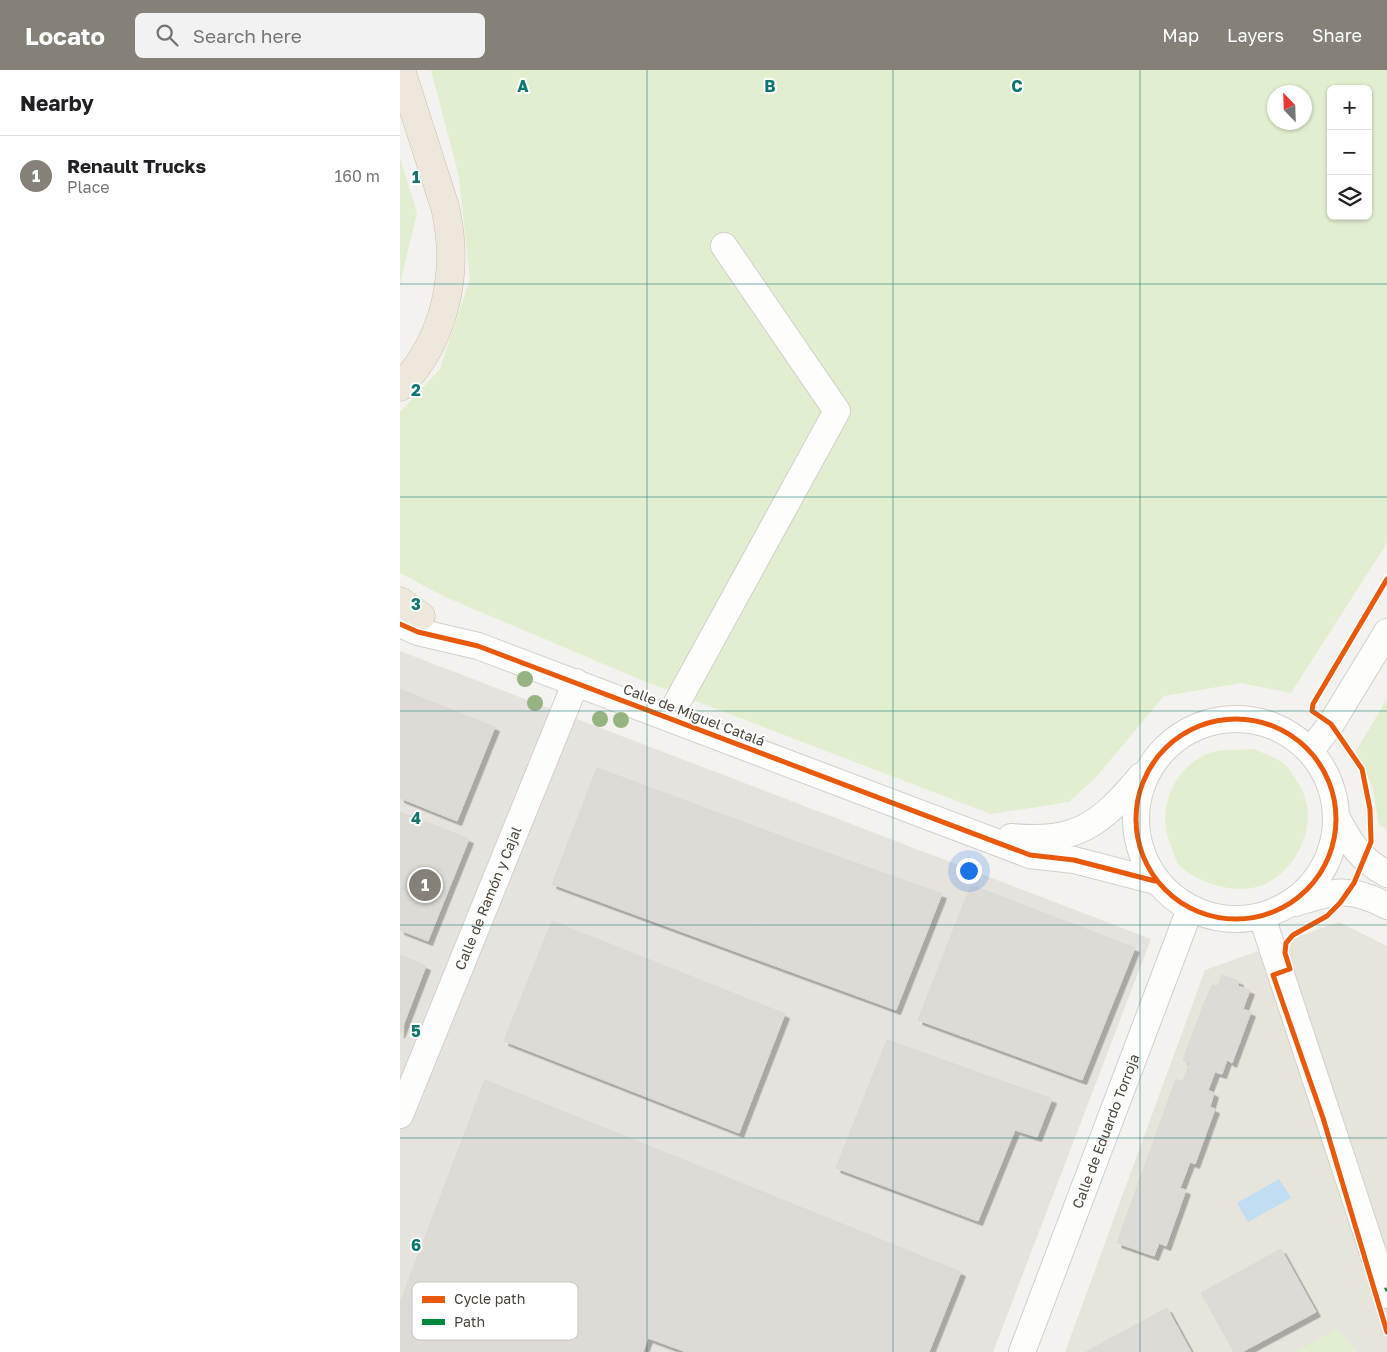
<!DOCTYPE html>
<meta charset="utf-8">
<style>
body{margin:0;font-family:"Golos Text",sans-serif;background:#f2f2f2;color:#202124}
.controls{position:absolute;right:15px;top:15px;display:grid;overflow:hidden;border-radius:8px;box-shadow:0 1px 4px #0004}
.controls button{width:45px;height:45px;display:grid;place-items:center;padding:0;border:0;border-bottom:1px solid #e0e0e0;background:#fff;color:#202124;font:25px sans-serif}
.compass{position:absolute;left:867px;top:15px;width:45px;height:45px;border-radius:50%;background:#fff;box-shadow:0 1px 4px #0004;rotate:337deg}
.you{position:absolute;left:568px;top:800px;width:18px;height:18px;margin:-12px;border:4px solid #fff;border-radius:50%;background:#1a73e8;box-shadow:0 0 0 8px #1a73e833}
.badge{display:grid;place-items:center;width:32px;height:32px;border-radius:50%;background:#868178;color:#fff;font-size:16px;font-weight:700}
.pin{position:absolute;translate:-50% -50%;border:2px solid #fff;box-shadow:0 1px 5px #0006}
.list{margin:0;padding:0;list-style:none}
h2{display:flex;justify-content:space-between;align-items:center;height:65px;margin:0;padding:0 20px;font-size:21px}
h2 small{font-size:16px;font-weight:400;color:#757577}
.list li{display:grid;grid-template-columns:32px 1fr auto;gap:15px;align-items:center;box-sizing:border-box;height:80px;padding:0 20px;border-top:1px solid #e0e0e0}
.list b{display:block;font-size:19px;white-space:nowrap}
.list p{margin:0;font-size:16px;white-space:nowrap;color:#757577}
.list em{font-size:16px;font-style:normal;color:#757577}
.icon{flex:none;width:28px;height:28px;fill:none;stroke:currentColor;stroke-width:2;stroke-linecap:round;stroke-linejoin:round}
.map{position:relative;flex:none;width:987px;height:1282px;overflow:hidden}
header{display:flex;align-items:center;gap:30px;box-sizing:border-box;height:70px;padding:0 25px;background:#868178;color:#fff}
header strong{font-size:24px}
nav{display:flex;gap:28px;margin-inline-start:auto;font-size:18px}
.search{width:350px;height:45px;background:#f2f2f2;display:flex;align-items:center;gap:12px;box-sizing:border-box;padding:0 18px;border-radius:8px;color:#757577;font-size:19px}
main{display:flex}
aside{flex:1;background:#fff}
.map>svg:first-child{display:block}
</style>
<header>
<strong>Locato</strong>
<div class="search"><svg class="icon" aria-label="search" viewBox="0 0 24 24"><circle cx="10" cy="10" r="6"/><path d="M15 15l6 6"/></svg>Search here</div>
<nav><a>Map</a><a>Layers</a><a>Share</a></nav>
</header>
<main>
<aside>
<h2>Nearby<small></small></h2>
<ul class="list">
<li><span class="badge">1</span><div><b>Renault Trucks</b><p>Place</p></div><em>160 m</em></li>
</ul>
</aside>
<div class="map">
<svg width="987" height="1282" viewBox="0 0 987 1282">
<defs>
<filter id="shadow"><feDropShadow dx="4.5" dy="4.5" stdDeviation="0" flood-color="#0004"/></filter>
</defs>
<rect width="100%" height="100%" fill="#f4f2ee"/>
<path fill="#e7e4dc" d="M939,852L987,876V1282H665L805,900Z"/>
<path fill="#e6e2de" d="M0,581L751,869L593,1282H0Z"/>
<g fill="#e1eecf" fill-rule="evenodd">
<path d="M31,0H987V473L891,623L841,613L764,626L697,706L669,732L591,744L246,612L43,526L0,503V342L40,299L70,209L59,107ZM931,19H968V146H931ZM874,22H904V52H874Z"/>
<path d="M0,88L17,143L0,214Z"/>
<path d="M987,629V759L979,755L973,719L956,681Z"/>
<path d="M855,679C864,684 874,687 882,692C889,696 894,707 898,713C922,748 899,802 860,816C835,824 800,814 781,797C776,793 773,780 770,774C755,737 777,690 817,681C828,679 843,680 855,679Z"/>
<path d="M937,1259L958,1282H895Z"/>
</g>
<path fill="#c0ddf1" d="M879,1109L891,1128L848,1152L837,1133Z"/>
<g fill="#dedbd6" stroke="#dcd9d4" filter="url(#shadow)">
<path d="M0,619L95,657L57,751L0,728Z"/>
<path d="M197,698L391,770L348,886L152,814Z"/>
<path d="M0,742L69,769L28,871L0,860Z"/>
<path d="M391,770L542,824L496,940L348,886Z"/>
<path d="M571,815L735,878L682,1010L518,950Z"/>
<path d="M152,851L385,944L339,1063L104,971Z"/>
<path d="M0,885L26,896L0,964Z"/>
<path d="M822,905L839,911L838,916L850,920L843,939L851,942L832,993L827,990L822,1004L815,1002L808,1020L814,1023L810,1037L815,1039L795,1094L790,1092L780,1118L786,1120L766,1176L759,1173L754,1186L717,1173L776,1009L783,1012L789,993L783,990L805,931L812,915L818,916Z"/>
<path d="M487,970L652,1029L637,1067L615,1060L578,1151L436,1098Z"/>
<path d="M85,1010L561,1202L529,1282H286L248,1268L243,1282H0V1233Z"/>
<path d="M881,1179L916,1242L842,1282H834L801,1223Z"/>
<path d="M767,1238L791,1282H686Z"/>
</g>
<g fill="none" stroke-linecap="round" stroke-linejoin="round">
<g stroke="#d2d0cb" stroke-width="28">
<g id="minor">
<path d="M0,554L18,562L78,576L630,785L674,790L755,811"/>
<path d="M269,647L437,341L324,176"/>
<circle cx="836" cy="749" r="100"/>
<path d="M911,680L931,654L987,562"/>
<path d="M938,750C951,775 961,790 987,804"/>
<path d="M611,767C677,773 700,755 741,706"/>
<path d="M895,833C933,821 951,816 987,836"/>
<path d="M862,847L987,1225"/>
<path id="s1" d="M0,1045L176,612"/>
<path id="s2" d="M622,1282L790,839"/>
</g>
</g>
<g stroke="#ccbfa9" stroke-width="29">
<g id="highway">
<path d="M0,317C46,269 60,201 45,137L1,0"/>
<path d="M0,531L21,546"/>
</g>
</g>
<use href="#minor" stroke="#fdfdfc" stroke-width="26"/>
<use href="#highway" stroke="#ede8db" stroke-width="28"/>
<path stroke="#00873e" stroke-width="4" stroke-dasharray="8 4" stroke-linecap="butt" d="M985,1220L987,1219"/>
<g stroke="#fff" stroke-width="8">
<g id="cycleway">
<path d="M987,509L913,634L912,641L931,654L962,699L970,739L971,772L954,813L940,833L927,846L893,865L886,873L885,883L890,899L873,905L923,1048L987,1262"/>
<path d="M0,554L18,562L78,576L630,785L674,790L755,811"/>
<circle cx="836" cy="749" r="100"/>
</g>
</g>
<use href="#cycleway" stroke="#e8590c" stroke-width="5"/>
</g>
<g fill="#96b382">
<circle cx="125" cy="609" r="8"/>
<circle cx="135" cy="633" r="8"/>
<circle cx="200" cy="649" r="8"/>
<circle cx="221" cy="650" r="8"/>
</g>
<path fill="none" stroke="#0f766e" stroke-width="1" stroke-opacity="0.55" d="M247,0V1282M493,0V1282M740,0V1282M0,214H987M0,427H987M0,641H987M0,855H987M0,1068H987"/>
<g text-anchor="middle" stroke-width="4" stroke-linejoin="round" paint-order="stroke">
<g font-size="14" fill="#4b4439" stroke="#fff">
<text transform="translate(294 645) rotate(21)" y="5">Calle de Miguel Catalá</text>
<text dy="5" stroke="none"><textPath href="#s1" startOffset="234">Calle de Ramón y Cajal</textPath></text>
<text dy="5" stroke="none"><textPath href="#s2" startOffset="236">Calle de Eduardo Torroja</textPath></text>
</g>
</g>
<rect x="12" y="1212" width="166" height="58" rx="8" fill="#fff" stroke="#c9c7c4" stroke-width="1"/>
<rect x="22" y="1226" width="23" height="7" fill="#e8590c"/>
<rect x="22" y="1249" width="23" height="6" fill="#00873e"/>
<g font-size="14" fill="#4b4439">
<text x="54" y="1234">Cycle path</text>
<text x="54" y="1257">Path</text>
</g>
<g font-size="16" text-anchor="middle" font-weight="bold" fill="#0f766e" stroke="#fff" stroke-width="4" stroke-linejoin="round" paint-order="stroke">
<text x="123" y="22">A</text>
<text x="370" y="22">B</text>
<text x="617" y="22">C</text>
<text x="16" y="113">1</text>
<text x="16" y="326">2</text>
<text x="16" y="540">3</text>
<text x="16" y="754">4</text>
<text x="16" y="967">5</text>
<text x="16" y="1181">6</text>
</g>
</svg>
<div class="controls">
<button>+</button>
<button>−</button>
<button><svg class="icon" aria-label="layers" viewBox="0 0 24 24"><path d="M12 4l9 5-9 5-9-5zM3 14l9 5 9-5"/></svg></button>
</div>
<svg class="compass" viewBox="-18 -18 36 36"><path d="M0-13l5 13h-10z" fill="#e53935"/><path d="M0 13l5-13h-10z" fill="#757577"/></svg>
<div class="you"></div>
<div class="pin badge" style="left:25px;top:815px">1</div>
</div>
</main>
